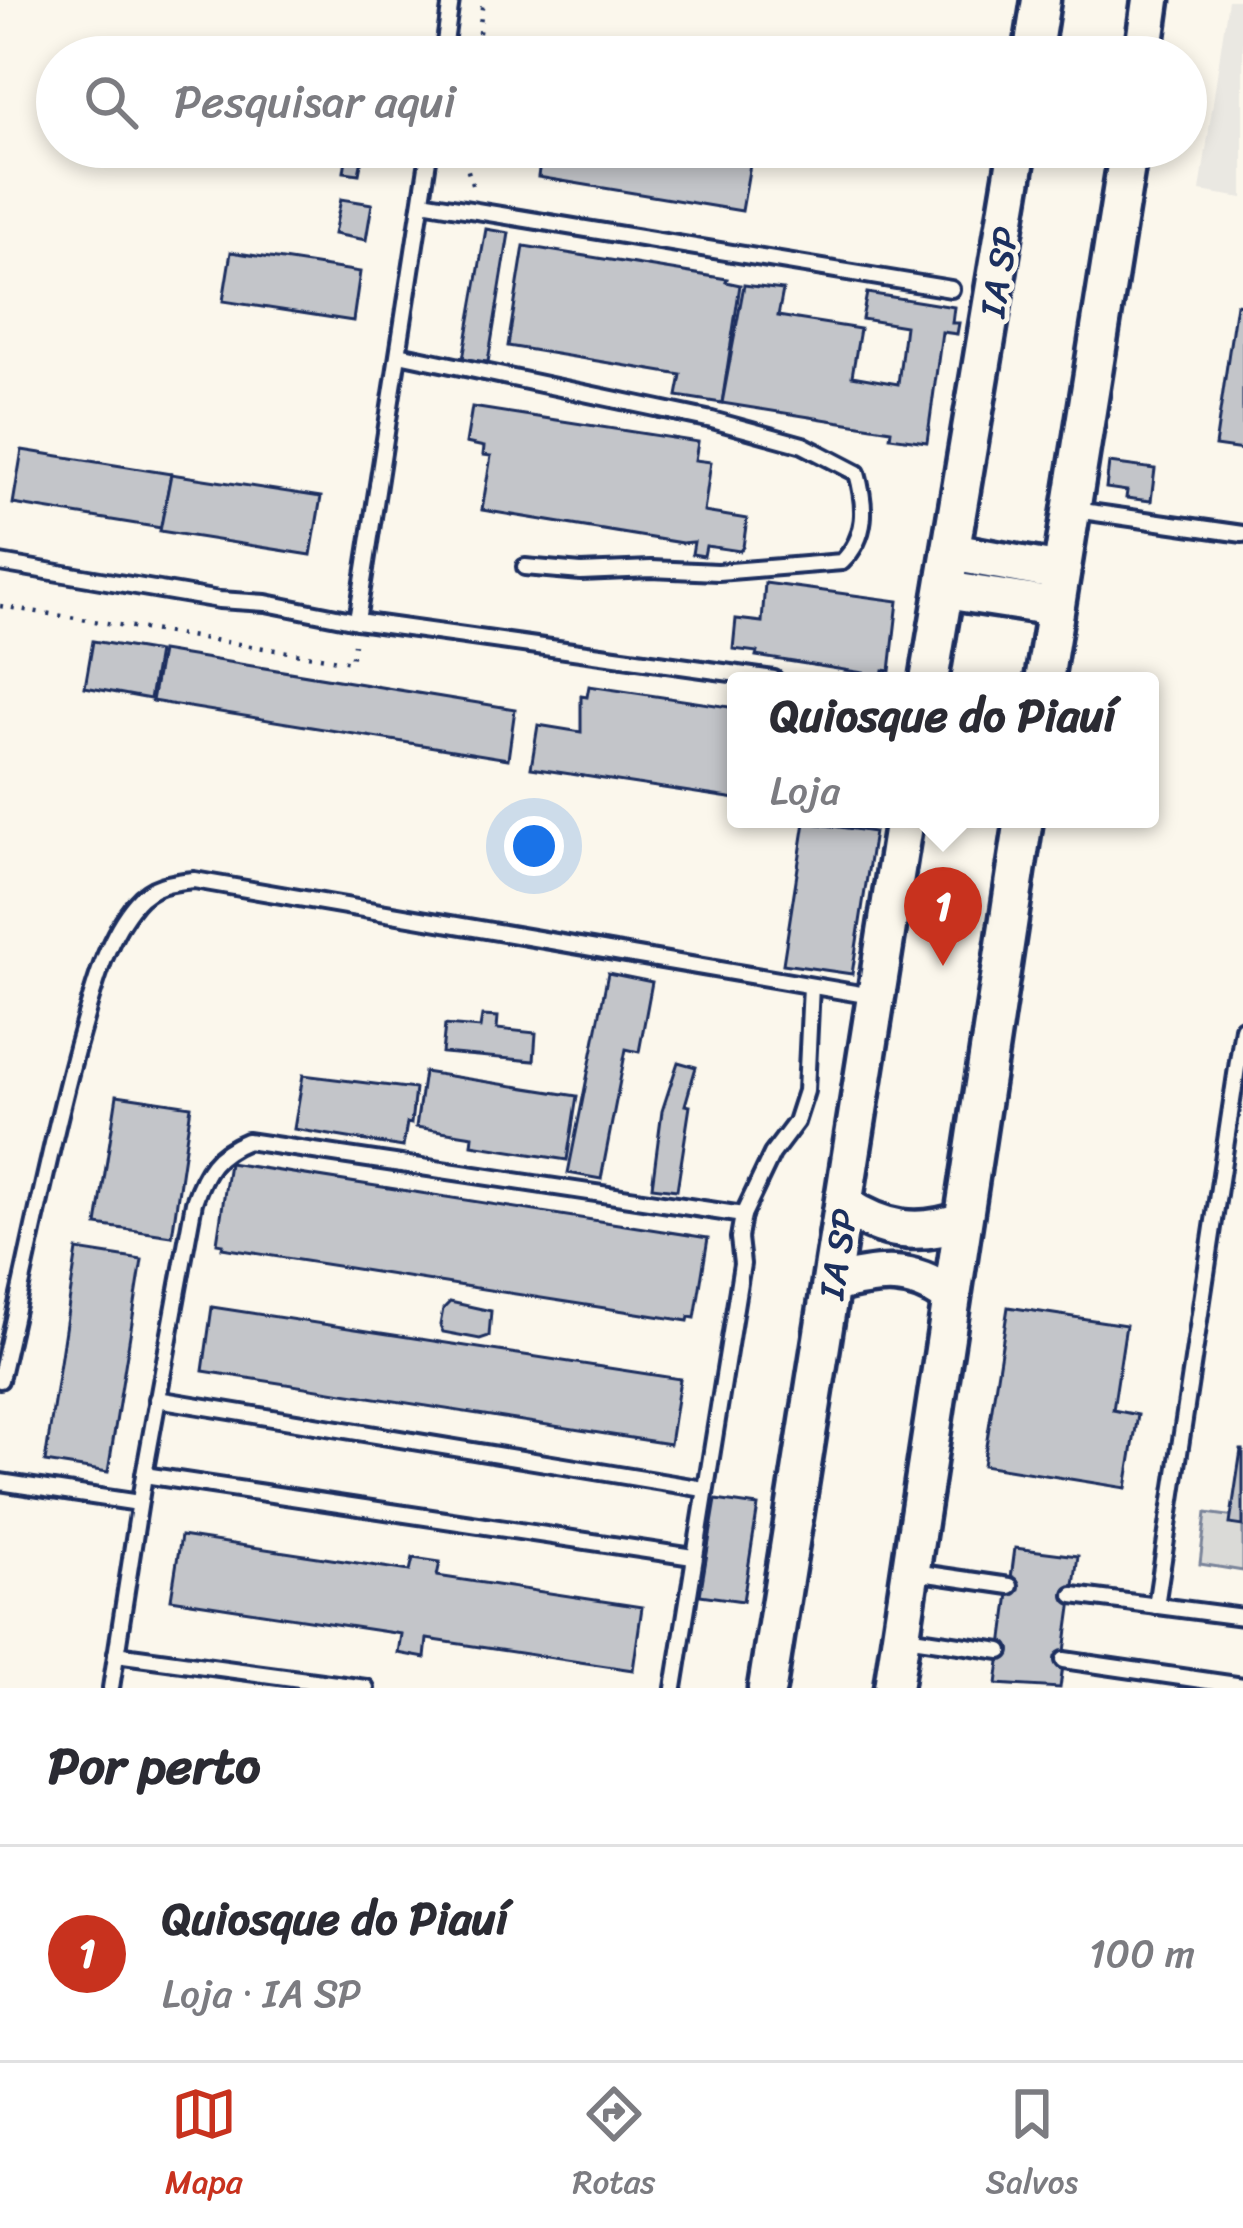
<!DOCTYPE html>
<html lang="pt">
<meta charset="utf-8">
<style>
body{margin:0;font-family:Sriracha,sans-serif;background:#f2f2f3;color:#2b2b33}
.you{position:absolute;left:534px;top:846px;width:42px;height:42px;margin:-30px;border:9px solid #fff;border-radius:50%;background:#1a73e8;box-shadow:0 0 0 18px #1a73e833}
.badge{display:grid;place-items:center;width:78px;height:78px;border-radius:50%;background:#c8321e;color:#fff;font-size:39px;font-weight:700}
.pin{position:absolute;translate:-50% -99px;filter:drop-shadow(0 3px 6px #0008)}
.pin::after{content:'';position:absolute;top:63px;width:42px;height:36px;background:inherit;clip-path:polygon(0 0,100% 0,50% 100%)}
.popup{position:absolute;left:727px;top:672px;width:432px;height:156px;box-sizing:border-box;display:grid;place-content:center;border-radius:12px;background:#fff;filter:drop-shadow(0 3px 9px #0005);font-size:39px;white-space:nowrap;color:#7c7c81}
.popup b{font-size:45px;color:#2b2b33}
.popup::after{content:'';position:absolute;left:50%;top:100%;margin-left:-24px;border:24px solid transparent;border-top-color:#fff}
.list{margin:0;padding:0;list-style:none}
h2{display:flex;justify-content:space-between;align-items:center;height:156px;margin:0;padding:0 48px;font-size:51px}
h2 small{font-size:39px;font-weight:400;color:#7c7c81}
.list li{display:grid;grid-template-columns:78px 1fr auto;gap:36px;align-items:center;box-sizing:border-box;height:216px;padding:0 48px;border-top:3px solid #e1e1e2}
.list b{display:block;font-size:45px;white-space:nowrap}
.list p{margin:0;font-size:39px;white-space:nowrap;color:#7c7c81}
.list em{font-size:39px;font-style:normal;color:#7c7c81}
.icon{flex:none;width:66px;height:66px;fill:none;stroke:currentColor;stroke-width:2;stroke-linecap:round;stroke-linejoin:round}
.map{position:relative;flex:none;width:1243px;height:1688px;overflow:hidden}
.search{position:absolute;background:#fff;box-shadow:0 6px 18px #0003;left:36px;right:36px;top:36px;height:132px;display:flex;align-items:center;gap:30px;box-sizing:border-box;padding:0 42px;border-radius:66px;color:#7c7c81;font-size:45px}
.sheet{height:372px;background:#fff}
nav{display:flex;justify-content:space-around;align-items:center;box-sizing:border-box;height:168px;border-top:3px solid #e1e1e2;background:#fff;font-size:33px;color:#7c7c81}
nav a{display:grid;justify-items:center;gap:6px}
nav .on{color:#c8321e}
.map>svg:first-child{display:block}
</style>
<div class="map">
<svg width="1243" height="1688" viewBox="0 0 1243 1688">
<rect width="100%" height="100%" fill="#fbf7ec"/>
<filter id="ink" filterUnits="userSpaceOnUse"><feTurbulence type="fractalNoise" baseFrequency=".00833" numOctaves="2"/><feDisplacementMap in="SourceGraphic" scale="24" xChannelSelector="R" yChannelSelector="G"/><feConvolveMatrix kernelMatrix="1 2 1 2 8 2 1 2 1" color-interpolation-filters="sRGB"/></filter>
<g filter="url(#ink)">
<path fill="#eae8e2" d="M1228,0H1243V198L1200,191Z"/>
<path fill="#dadad7" stroke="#7a849a" stroke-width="3" d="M1206,1513L1243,1518V1571L1200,1564Z"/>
<g fill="#c3c5c9" stroke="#1b2f5e" stroke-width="3">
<path d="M542,147H753L742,211L538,177Z"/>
<path d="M347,152L363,154L359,174L344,172Z"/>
<path d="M341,199L372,204L366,240L334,234Z"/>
<path d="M486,229L509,233L488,362L463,359Z"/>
<path d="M524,246L727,279L726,282L740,285L722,403L677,396L681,375L508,346Z"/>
<path d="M231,252L360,272L353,321L223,301Z"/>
<path d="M744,285L783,290L778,316L860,329L852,376L898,384L905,326L862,319L867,293L954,307L952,323H959L957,334L942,332L927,442L890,437L891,430L722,403Z"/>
<path d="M1236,304L1243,305V450L1215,446Z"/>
<path d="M472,407L698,442L695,460L711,462L704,512L747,519L743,547L740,551L706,546L704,556L692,554L694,542L682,543L482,510L491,456L483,455L484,447L466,443Z"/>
<path d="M22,450L171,474L161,528L13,504Z"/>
<path d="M1109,463L1155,469L1151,501L1126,498L1127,491L1106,488Z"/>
<path d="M171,474L321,497L311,555L160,531Z"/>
<path d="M765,583L898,601L890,671L883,670L882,676L756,656L757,652L733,649L736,619L762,622Z"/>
<path d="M93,641L158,652L150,699L85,687Z"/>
<path d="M161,651L515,709L508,759L152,701Z"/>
<path d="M589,686L736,708V799L531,768L538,725L581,732V696L587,697Z"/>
<path d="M805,822L874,832L852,974L783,964Z"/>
<path d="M608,973L652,982L639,1052L626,1049L601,1179L568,1173Z"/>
<path d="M482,1016L498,1017L497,1029L536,1033L534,1061L442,1053L445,1025L480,1028Z"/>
<path d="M678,1062L696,1067L685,1105L690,1106L677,1190L652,1187L662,1111Z"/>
<path d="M424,1072L577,1096L567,1160L472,1145L473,1136L416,1127Z"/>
<path d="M303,1075L415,1089L411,1124L407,1123L403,1147L294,1129Z"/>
<path d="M117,1095L191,1106L172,1236L97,1225Z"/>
<path d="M229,1163L708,1238L695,1318L689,1317L688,1321L222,1248L223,1244L217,1243Z"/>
<path d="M77,1250L142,1260L108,1472L45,1462Z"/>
<path d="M450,1302L491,1311L489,1336L480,1339L443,1332L440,1325L443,1309Z"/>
<path d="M212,1307L680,1379L670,1444L203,1371Z"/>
<path d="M1008,1307L1126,1325L1113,1410L1138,1415L1126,1488L983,1465Z"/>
<path d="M1241,1450H1243V1526L1230,1524Z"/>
<path d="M716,1500L758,1506L743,1601L700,1595Z"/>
<path d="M181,1536L410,1571L413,1558L440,1562L437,1576L642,1607L633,1670L427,1639L425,1658L398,1653L401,1634L171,1599Z"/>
<path d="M1015,1548L1078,1556L1060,1688L997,1684Z"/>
</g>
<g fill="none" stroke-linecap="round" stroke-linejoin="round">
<g stroke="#1b2f5e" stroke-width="22">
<g id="service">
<path d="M443,57L451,0"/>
<path d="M422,202L951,289"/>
<path d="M399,354L712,420L803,445L857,473C866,506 868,536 842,562L718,572L651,569L581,572L525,567"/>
<path d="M1075,510L1243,534"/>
<path d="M0,563L219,600L266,603L357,621L430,147"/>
<path d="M357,621L774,679"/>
<path d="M743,1215L772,1154L796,1122L806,1091L811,986"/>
<path d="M0,1380C26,1269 47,1157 77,1047C91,1000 103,941 136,903C151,885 172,882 194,880L872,996"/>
<path d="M157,1399L704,1489"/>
<path d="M144,1475L693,1557"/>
<path d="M0,1482L139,1503"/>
<path d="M914,1572L1010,1586"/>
<path d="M1073,1595L1243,1617"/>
<path d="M1156,1606L1243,1028"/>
<path d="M905,1637L1001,1651"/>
<path d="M116,1654L366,1688"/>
<path d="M1064,1660L1243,1686"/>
<path d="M111,1688L144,1475L194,1202C205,1170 215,1154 247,1141L743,1215L739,1238L742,1264L674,1688"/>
</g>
</g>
<g stroke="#1b2f5e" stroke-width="45">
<g id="tertiary">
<path d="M1032,57L1041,0"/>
<path d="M1143,57L1151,0"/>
<path d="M951,552L1061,572"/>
<path d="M945,590L1055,607"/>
<path d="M929,681L1018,147"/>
<path d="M1044,681L1129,147"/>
<path d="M845,1206C884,1231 918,1237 962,1221"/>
<path d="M833,1284C878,1272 912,1268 949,1296"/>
<path d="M767,1688L904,819"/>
<path d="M893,1688L1024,819"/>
</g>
</g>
<g stroke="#1b2f5e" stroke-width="4.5" stroke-dasharray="3 9" stroke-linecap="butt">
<path d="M476,57L483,0"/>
<path d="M465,147L464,157L473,188"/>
<path d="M0,606L351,662L354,644"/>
</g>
<use href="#service" stroke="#fbf7ec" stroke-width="14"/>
<use href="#tertiary" stroke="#fbf7ec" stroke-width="36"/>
</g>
</g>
<g text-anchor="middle" stroke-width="10" stroke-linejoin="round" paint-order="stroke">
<g font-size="36" fill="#1b2f5e" stroke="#fbf7ec">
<text transform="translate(998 272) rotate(-81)" y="13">IA SP</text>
<text transform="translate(837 1254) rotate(-81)" y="13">IA SP</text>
</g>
</g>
</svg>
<div class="you"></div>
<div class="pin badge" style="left:943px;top:966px">1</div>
<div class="popup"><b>Quiosque do Piauí</b>Loja</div>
<div class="search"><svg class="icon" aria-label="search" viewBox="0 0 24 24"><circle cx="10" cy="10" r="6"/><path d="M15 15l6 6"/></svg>Pesquisar aqui</div>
</div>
<section class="sheet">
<h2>Por perto<small></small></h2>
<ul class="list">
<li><span class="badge">1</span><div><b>Quiosque do Piauí</b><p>Loja · IA SP</p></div><em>100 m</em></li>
</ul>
</section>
<nav>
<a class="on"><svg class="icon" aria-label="map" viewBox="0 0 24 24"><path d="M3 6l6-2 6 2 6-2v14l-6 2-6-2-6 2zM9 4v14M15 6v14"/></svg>Mapa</a>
<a><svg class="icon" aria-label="directions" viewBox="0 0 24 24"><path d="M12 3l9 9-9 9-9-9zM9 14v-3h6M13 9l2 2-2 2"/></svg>Rotas</a>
<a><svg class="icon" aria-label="saved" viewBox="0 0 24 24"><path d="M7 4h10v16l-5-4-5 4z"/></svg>Salvos</a>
</nav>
